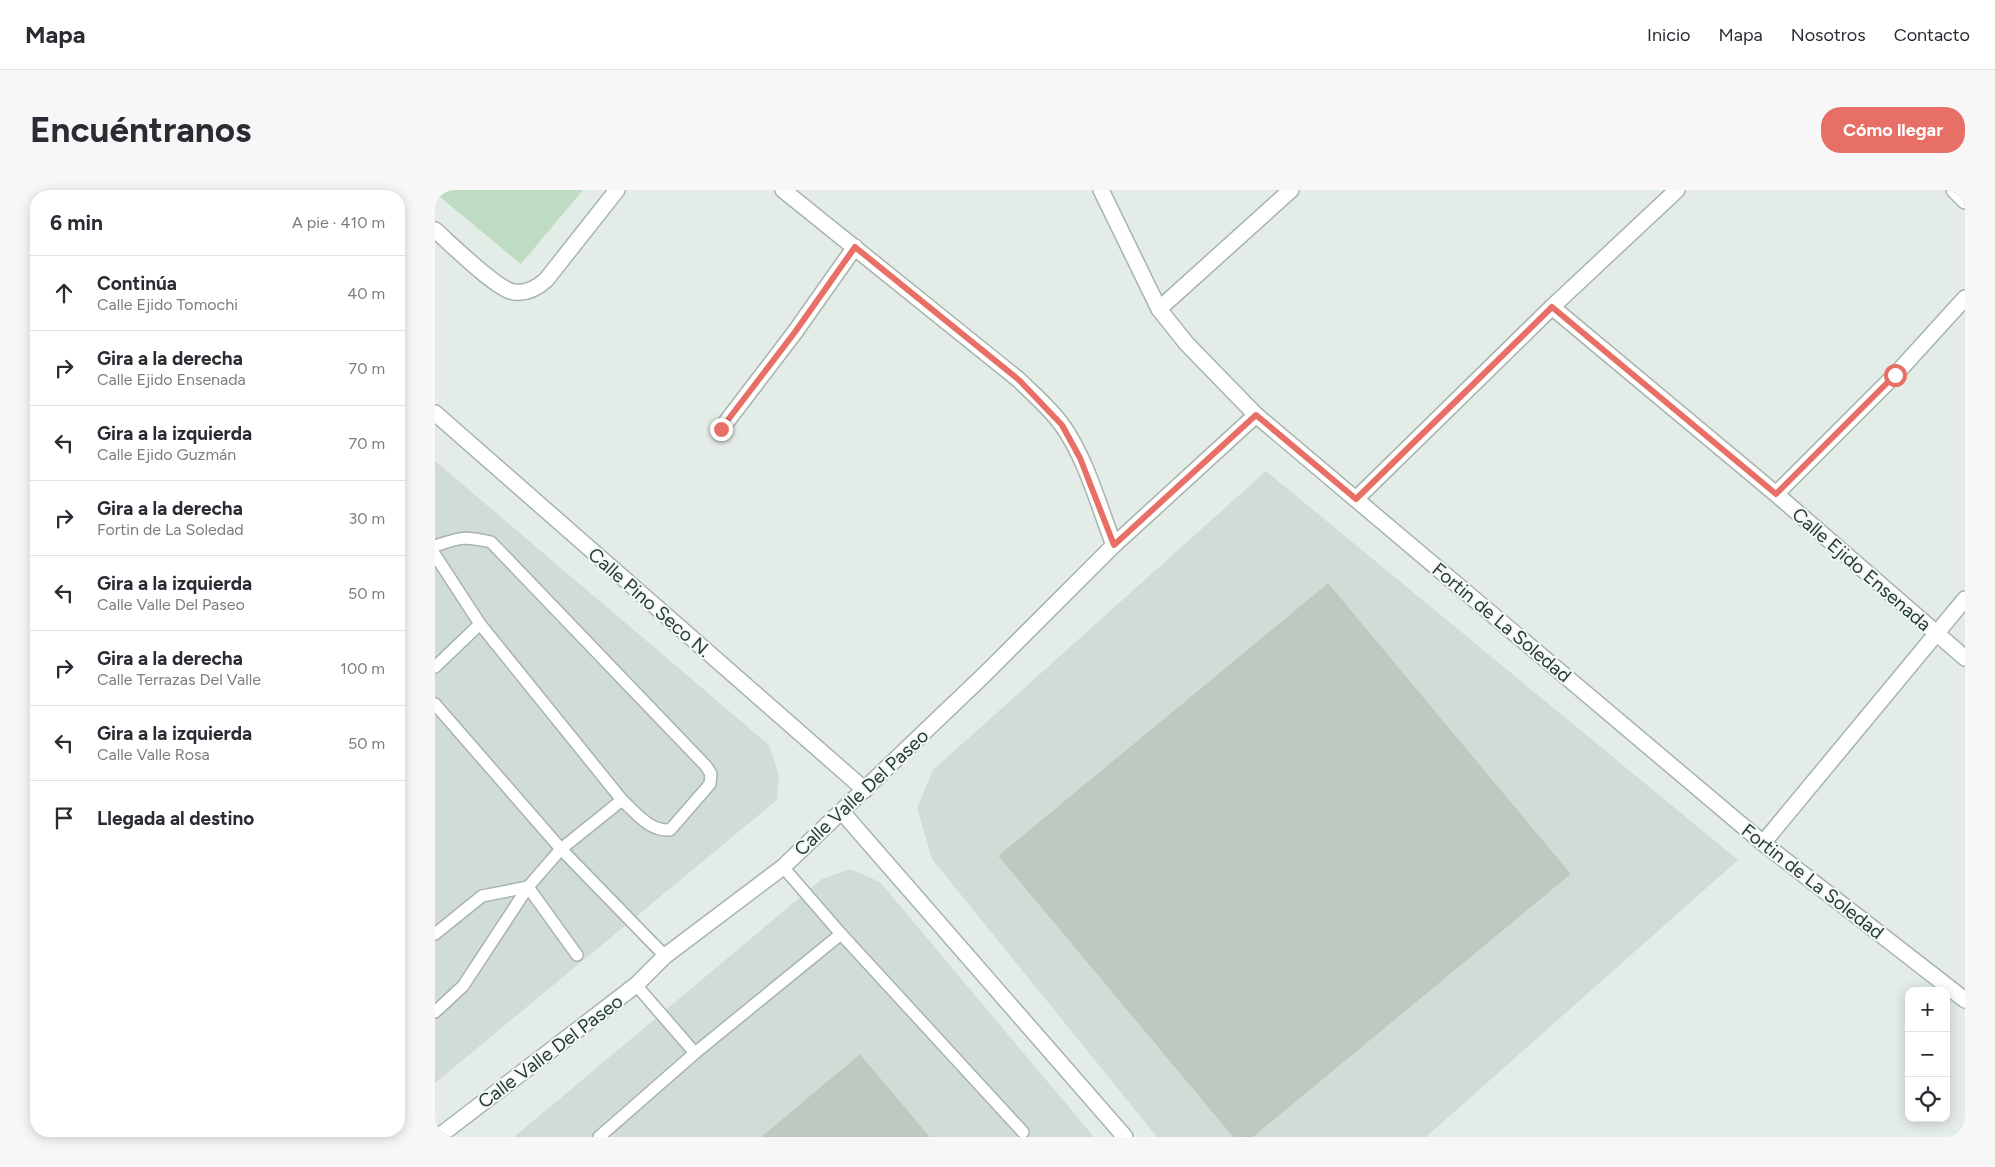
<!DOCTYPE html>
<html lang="es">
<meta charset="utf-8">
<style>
body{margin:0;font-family:Figtree,sans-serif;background:#f7f7f7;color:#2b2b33}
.controls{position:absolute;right:15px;bottom:15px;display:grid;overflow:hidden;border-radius:10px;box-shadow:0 2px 12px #0003}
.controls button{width:45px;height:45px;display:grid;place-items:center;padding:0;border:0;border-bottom:1px solid #e1e1e2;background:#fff;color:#2b2b33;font:25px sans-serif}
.stop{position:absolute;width:15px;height:15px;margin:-11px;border:4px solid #e86f66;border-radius:50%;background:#fff}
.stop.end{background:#e86f66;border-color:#fff;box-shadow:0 1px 5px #0008}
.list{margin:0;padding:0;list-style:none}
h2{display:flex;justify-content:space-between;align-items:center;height:65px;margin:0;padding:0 20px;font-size:21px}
h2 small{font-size:16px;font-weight:400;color:#7c7c81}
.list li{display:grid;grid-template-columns:32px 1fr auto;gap:15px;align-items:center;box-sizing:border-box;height:75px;padding:0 20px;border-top:1px solid #e1e1e2}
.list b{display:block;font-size:19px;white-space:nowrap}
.list p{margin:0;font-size:16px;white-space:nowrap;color:#7c7c81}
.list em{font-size:16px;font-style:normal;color:#7c7c81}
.icon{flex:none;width:28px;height:28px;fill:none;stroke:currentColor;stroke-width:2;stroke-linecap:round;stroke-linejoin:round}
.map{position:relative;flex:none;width:1530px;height:947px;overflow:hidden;border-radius:20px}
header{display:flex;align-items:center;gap:30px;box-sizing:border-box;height:70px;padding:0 25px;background:#fff;border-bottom:1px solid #e1e1e2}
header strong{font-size:24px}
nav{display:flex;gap:28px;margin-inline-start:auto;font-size:18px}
.intro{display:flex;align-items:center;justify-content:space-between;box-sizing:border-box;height:120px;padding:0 30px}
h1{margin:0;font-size:35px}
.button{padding:12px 22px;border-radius:20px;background:#e86f66;color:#fff;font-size:18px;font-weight:700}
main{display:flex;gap:30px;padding:0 30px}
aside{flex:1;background:#fff;border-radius:20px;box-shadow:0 2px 12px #0003}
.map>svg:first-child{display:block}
</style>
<header>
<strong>Mapa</strong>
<nav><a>Inicio</a><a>Mapa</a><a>Nosotros</a><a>Contacto</a></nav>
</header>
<div class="intro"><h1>Encuéntranos</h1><a class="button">Cómo llegar</a></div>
<main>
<aside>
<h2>6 min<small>A pie · 410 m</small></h2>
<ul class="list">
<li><svg class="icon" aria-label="ahead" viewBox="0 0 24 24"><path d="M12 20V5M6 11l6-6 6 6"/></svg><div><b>Continúa</b><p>Calle Ejido Tomochi</p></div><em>40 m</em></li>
<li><svg class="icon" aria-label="right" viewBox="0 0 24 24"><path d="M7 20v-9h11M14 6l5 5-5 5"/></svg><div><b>Gira a la derecha</b><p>Calle Ejido Ensenada</p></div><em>70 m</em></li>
<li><svg class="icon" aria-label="left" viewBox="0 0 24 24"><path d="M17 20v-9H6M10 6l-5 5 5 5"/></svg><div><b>Gira a la izquierda</b><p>Calle Ejido Guzmán</p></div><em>70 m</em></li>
<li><svg class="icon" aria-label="right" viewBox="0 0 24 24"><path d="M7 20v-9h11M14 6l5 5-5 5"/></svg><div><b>Gira a la derecha</b><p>Fortin de La Soledad</p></div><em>30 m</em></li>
<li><svg class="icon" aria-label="left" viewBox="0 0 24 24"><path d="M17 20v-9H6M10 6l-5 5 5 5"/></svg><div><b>Gira a la izquierda</b><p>Calle Valle Del Paseo</p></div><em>50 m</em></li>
<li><svg class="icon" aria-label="right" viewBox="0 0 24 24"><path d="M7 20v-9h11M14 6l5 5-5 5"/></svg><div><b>Gira a la derecha</b><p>Calle Terrazas Del Valle</p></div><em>100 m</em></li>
<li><svg class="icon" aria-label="left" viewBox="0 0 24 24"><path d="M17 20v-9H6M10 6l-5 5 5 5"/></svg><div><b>Gira a la izquierda</b><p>Calle Valle Rosa</p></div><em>50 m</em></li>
<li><svg class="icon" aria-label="arrive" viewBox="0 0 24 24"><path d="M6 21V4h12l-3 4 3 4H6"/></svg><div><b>Llegada al destino</b></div></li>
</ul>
</aside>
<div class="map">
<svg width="1530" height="947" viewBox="0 0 1530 947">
<rect width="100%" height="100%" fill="#e4ece7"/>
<g fill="#d2dcd6">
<path d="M0,271L334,555L344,585L342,610L0,893Z"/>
<path d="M831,281L1303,670L991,947H722L497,669L482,618L498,580Z"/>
<path d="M415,679L445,692L659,947H79L387,689Z"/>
</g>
<path fill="#bedcc1" d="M0,0H148L86,74L0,3Z"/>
<g fill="#bccac2" stroke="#b7c6bd">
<path d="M893,394L1135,684L817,947H799L564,666Z"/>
<path d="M425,865L494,947H327Z"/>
</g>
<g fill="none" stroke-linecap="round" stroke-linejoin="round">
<g stroke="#a7b4ad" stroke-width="14">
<g id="service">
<path d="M0,356C26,347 29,346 56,352L271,576L276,584L275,594L235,640C214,641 201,623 187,610"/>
<path d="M0,365L45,434L187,610L126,659L93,697L28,796L0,822"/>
<path d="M0,477L45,434"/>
<path d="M0,514L126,659L230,766"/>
<path d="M348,677L406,744L588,942"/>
<path d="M0,744L47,706L93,697L142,765"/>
<path d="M201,795L260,863"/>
<path d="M164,947L260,863L406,744"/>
</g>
</g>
<g stroke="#a7b4ad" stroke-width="18">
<g id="minor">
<path d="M348,0L584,190C598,204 615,218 627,235C651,268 664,317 679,355"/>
<path d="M1519,0L1530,11"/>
<path d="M0,40C15,53 62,100 79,102C92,104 102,98 111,90L182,0"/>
<path d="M1117,117L1341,304L1530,468"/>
<path d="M724,119L856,0"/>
<path d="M0,223L430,600"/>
<path d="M821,225L1328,653L1530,810"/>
<path d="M286,239L360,142L420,57"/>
<path d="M1341,304L1460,185L1530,108"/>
<path d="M921,309L1117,117L1242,0"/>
<path d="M407,622L690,947"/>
<path d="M1328,653L1530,409"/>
</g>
</g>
<g stroke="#a7b4ad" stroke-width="18">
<path id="tertiary" d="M3,947L201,795L230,766L348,677L549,485L679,355L821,225L751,153L724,119L666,0"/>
</g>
<use href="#service" stroke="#fff" stroke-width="11"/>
<use href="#minor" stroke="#fff" stroke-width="15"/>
<use href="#tertiary" stroke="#fff" stroke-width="15"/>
</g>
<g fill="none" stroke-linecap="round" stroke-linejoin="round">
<path stroke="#e86f66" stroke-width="6" d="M286,239L360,142L420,57L584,190L627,235L645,268L679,355L821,225L921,309L1117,117L1341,304L1460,185"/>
</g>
<g text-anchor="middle" stroke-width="4" stroke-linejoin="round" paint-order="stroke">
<g font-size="19" fill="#253d32" stroke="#f4f9f6">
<text transform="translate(1427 379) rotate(41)" y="7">Calle Ejido Ensenada</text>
<text transform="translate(215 412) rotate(41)" y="7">Calle Pino Seco N.</text>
<text transform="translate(1067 432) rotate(40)" y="7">Fortin de La Soledad</text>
<text transform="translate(426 602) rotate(-43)" y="7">Calle Valle Del Paseo</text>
<text transform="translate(1378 691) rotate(38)" y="7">Fortin de La Soledad</text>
<text transform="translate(115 861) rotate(-37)" y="7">Calle Valle Del Paseo</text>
</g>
</g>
</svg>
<div class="controls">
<button>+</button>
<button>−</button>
<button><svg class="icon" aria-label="locate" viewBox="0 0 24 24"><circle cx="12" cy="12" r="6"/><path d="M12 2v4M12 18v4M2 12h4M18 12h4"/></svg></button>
</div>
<div class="stop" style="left:1460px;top:185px"></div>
<div class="stop end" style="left:286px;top:239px"></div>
</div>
</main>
